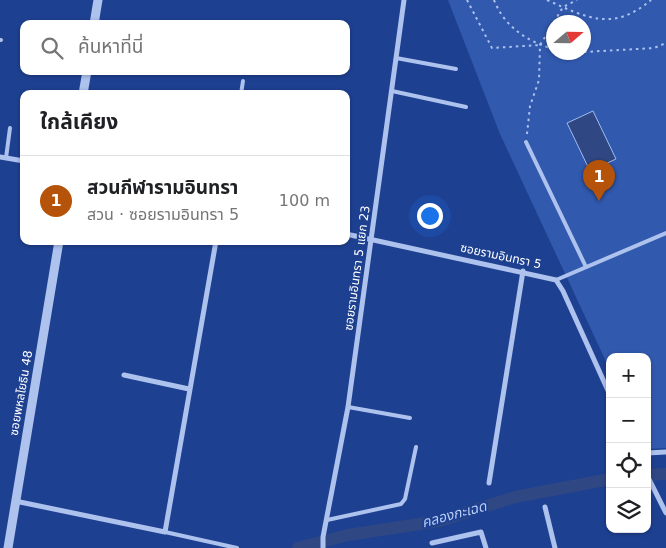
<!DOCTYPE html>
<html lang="th">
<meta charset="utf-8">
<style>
body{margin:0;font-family:"DejaVu Sans","Noto Sans Thai",sans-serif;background:#f2f2f2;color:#202124}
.controls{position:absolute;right:15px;bottom:15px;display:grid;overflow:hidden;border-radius:10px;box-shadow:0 1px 4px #0004}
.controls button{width:45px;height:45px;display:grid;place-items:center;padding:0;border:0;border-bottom:1px solid #e0e0e0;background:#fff;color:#202124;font:25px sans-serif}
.compass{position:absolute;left:546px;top:15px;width:45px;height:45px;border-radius:50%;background:#fff;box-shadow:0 1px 4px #0004;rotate:70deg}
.you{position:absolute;left:429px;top:215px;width:18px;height:18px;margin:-12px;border:4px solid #fff;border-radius:50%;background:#1a73e8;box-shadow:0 0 0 8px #1a73e833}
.badge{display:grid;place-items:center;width:32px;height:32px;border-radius:50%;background:#b45309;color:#fff;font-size:16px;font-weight:700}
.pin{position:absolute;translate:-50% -41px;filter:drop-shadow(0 1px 2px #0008)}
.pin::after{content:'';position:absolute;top:26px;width:18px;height:15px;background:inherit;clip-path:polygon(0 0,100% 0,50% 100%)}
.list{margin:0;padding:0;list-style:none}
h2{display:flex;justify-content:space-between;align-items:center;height:65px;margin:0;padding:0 20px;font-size:21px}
h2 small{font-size:16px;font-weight:400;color:#757577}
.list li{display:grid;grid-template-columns:32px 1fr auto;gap:15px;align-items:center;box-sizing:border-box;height:90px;padding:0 20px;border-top:1px solid #e0e0e0}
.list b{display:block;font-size:19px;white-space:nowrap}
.list p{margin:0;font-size:16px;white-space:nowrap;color:#757577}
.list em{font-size:16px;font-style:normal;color:#757577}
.icon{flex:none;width:28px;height:28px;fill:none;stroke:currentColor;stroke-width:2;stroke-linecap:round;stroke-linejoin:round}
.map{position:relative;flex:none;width:666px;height:548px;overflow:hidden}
.search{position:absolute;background:#fff;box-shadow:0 1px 4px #0004;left:20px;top:20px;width:330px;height:55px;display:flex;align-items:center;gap:12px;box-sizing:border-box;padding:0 18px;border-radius:10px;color:#757577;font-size:19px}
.panel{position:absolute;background:#fff;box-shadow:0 1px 4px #0004;left:20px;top:90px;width:330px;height:155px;border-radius:10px}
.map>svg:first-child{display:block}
</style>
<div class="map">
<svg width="666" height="548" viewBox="0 0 666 548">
<rect width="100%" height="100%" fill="#1e4091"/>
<path fill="#3159ae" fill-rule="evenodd" d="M448,0H666V448L647,449V357H610V370L500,134ZM554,22H584V52H554Z"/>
<path fill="#2f4884" stroke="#a1bbef" d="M593,111L616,159L590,171L567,123Z"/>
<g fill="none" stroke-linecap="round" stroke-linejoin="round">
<g stroke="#2f4884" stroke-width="12">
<path d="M647,475L666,474"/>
<path d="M298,548L348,535L439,521L515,497L610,479"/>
</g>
<g stroke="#aec2ee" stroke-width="2" stroke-dasharray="2.5 4" stroke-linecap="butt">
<path d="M467,0L492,48L540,45"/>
<path d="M494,0C504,26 527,42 554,49"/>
<path d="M547,0C587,18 613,32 651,0"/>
<path d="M554,22L563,7L577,0"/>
<path d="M584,52L654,48L666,43"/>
<path d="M527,134L530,106L539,80L540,45L554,23"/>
</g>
<g stroke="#aec2ee" stroke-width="4">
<path d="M96,21L108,24"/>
<path d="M0,40H1"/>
<path d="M396,58L456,69"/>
<path d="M392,91L466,107"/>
<path d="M241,94L243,81"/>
<path d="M526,142L586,267"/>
<path d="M6,158L10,128"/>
<path d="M556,280L666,233"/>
<path d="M348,407L410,418"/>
<path d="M327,520L401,504L405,499L416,447"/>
<path d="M165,532L237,548"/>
</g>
<g stroke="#aec2ee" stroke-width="5">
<path d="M0,157L24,161"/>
<path d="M346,234L556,280L563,291L610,395"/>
<path d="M124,375L189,389"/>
<path d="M647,453L666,452"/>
<path d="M647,475L666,513"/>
<path d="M489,483L523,271"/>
<path d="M15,501L165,532L216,241"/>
<path d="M545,507L555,548"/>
<path d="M432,543L481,532L486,548"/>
<path d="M323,548V537L348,407L404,0"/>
</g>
<g stroke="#aec2ee" stroke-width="9">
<path d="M94,24L98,0"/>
<path d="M83,94L87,71"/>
<path d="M8,548L59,241"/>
</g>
</g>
<g text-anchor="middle" stroke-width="4" stroke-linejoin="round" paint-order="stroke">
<g font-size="12" fill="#fff" stroke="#1e4091">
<text transform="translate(501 256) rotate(12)" y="4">ซอยรามอินทรา 5</text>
<text transform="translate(357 268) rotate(-82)" y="4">ซอยรามอินทรา 5 แยก 23</text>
<text transform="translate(21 393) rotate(-80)" y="4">ซอยพหลโยธิน 48</text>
</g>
<g font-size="14" font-style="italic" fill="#bacdf5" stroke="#1e4091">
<text transform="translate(454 514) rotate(-15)" y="5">คลองกะเฉด</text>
</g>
</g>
</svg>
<div class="controls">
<button>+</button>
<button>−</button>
<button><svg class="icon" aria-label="locate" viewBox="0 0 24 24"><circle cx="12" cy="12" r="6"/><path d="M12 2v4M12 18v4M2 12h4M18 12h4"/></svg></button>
<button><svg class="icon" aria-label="layers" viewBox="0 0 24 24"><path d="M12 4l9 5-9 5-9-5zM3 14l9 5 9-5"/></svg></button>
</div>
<svg class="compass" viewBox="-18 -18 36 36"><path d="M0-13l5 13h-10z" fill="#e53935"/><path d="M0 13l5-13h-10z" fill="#757577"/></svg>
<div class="you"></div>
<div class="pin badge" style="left:599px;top:201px">1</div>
<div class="search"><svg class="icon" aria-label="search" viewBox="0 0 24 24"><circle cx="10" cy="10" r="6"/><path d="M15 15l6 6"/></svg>ค้นหาที่นี่</div>
<section class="panel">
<h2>ใกล้เคียง<small></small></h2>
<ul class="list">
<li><span class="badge">1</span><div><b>สวนกีฬารามอินทรา</b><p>สวน · ซอยรามอินทรา 5</p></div><em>100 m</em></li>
</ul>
</section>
</div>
